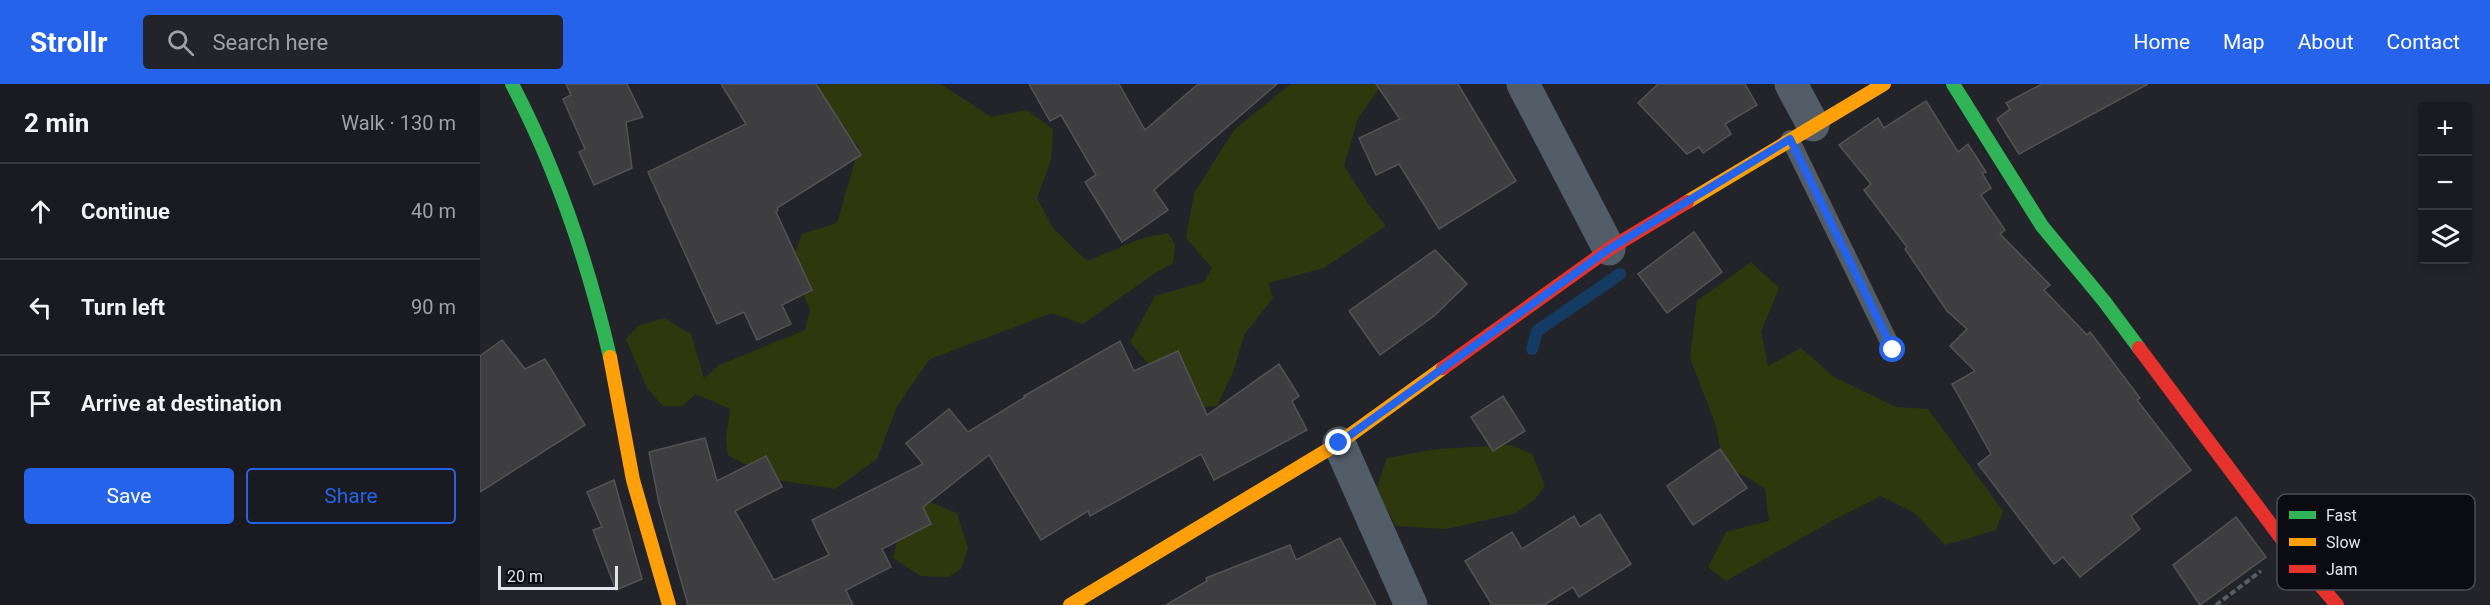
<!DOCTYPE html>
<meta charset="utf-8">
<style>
body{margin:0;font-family:Roboto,sans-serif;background:#232429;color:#f1f3f6}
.controls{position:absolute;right:18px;top:18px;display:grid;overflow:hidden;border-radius:6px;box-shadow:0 3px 9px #0003}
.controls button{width:54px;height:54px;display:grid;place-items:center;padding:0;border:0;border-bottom:2px solid #38393e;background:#1a1b20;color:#f1f3f6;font:30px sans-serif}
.scale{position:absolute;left:18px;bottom:15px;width:120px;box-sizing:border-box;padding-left:6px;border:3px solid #e2e4ec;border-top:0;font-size:16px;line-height:21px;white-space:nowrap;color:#e2e4ec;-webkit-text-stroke:4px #0b0c11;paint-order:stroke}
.stop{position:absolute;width:18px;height:18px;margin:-14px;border:4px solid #2563eb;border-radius:50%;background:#fff}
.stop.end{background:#2563eb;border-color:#fff;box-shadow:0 2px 6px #0008}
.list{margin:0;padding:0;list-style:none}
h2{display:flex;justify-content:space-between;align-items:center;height:78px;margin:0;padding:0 24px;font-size:26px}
h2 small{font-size:20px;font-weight:400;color:#9fa1a5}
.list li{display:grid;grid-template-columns:39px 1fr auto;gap:18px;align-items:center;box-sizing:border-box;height:96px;padding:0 24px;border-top:2px solid #38393e}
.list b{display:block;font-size:22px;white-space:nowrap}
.list em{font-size:20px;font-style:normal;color:#9fa1a5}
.actions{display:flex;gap:12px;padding:18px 24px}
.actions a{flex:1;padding:14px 0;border:2px solid #2563eb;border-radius:6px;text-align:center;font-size:21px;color:#2563eb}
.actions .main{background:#2563eb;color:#fff}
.icon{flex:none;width:33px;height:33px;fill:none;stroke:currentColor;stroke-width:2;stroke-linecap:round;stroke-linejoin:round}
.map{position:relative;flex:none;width:2010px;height:521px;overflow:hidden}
header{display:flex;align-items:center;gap:36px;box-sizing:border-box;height:84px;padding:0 30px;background:#2563eb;color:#fff}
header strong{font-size:28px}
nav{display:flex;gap:33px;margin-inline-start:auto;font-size:21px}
.search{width:420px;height:54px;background:#232429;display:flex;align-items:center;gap:15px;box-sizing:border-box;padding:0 21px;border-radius:6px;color:#9fa1a5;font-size:22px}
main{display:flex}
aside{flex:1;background:#1a1b20}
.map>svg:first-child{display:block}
</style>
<header>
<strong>Strollr</strong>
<div class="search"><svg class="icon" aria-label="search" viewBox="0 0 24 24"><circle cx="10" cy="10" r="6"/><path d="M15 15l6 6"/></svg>Search here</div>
<nav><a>Home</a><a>Map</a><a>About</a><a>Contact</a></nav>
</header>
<main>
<aside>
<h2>2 min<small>Walk · 130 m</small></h2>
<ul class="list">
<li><svg class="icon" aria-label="ahead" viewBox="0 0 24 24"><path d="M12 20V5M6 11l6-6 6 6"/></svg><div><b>Continue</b></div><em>40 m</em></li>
<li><svg class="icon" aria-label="left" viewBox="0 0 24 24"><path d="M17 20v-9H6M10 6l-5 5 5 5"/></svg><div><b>Turn left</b></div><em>90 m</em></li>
<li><svg class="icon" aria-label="arrive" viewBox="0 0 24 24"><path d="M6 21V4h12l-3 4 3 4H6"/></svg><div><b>Arrive at destination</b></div></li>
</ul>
<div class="actions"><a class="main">Save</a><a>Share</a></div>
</aside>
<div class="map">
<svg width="2010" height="521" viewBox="0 0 2010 521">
<rect width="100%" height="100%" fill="#22242a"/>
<g fill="#2f380c">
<path d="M335,0H461L511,33L547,26L573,45L571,76L557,114L573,144L607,177L660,155L688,149L695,161L693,179L675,189L603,240L572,229L450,275L417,322L397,375L355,405L292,395L248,371L246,356L250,325L216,310L202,322H183L167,304L146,255L158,242L184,234L211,250L224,295L239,281L325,246L330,226L311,180L322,150L357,139L379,63L361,44Z"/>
<path d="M811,0H902L878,34L864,82L888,119L906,142L844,184L788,199L793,214L764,251L753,288L737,322L712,324L675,288L650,258L675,212L724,198L732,184L706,154L714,109L754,46Z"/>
<path d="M1271,178L1299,204L1281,248L1288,282L1321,264L1354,293L1416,323L1448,325L1523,427L1516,446L1465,461L1435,429L1401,412L1357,434L1246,497L1228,483L1246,448L1289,437L1285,404L1243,380L1236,342L1210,274L1217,217Z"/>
<path d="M1031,361L1052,370L1065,402L1055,415L1036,429L967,445L916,442L896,406L907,374L957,365Z"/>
<path d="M433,411L477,429L488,465L481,485L468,493L441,492L413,474L427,421Z"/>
</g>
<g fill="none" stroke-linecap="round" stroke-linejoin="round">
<path stroke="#143c62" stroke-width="12" d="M1052,265L1057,247L1140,190"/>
</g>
<g fill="#3e3d40" stroke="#555256" stroke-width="1.5">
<path d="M86,0H147L163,33L146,38L152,84L114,101L99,68L105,65L83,15L91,11Z"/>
<path d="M241,0H336L381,71L297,124L298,126L296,128L332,206L302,221L311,240L277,256L264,228L237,240L168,88L266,40Z"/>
<path d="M549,0H639L665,46L718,0H797L674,106L688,126L642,158L605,98L616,91L581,31L570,37Z"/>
<path d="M896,0H978L1036,97L959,145L919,80L896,91L879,54L920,35Z"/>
<path d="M1178,0H1265L1277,21L1245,40L1251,50L1223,69L1219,63L1207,70L1158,19Z"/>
<path d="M1562,0H1668L1539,70L1517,35L1530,25L1526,19Z"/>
<path d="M1446,17L1478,68L1488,60L1506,88L1502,89L1511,104L1501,111L1525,146L1520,150L1570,201L1564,206L1607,251L1610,248L1660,314L1657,316L1711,386L1651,432L1660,445L1600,493L1583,473L1574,480L1498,380L1511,370L1472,300L1495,287L1470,262L1487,245L1467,227L1425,165L1427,163L1384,106L1391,100L1359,61L1398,34L1404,44Z"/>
<path d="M1214,148L1242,188L1187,229L1158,190Z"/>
<path d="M955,166L987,200L954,232L900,271L869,227Z"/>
<path d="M22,256L45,285L65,275L105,341L0,408V272Z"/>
<path d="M640,257L654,287L698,267L727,331L799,280L819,312L812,317L827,346L734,396L721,370L610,432L608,427L561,456L509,371L443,423L451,440L402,465L411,483L366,506L373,521H208L179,419L169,368L225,354L237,397L286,372L302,403L255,427L294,496L349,471L332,436L443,380L426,359L469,325L488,348L545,313L544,312Z"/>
<path d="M1023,312L1045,347L1013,367L991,333Z"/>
<path d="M1240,365L1267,404L1213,441L1187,402Z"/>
<path d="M134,396L162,495L136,506L113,446L122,443L107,408Z"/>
<path d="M1120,430L1151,480L1099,513L1093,503L1064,521H1012L985,477L1032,448L1042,465L1094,432L1100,443Z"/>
<path d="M1756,433L1786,473L1720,521L1693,481Z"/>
<path d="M860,454L896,521H686L727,497L726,494L810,461L816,476Z"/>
</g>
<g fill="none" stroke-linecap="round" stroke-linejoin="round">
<path stroke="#585d65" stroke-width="4" stroke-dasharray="6 3" stroke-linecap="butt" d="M1736,521L1781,487"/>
<path stroke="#525d68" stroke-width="18" d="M1310,55L1413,266"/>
<g stroke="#525d68" stroke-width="33">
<path d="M1043,0L1129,165"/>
<path d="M1311,0L1333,41"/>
<path d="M859,359L931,521"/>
</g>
<g stroke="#30b455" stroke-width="14">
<path d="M32,0C77,86 108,179 130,273"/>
<path d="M1473,0L1562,142L1624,217L1659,264"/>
</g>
<g stroke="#ff9f0a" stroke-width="14">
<path d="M1207,118L1404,0"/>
<path d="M130,273L153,396L189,521"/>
<path d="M590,521L859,359L963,284"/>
</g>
<g stroke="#e5322d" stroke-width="14">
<path d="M1659,264L1810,466L1857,521"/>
<path d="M963,284L1129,165L1207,118"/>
</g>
</g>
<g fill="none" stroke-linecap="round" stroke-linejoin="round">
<path stroke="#2563eb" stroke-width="8" d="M859,359L1129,165L1310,55L1413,266"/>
</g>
<rect x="1797" y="410" width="198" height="96" rx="9" fill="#0b0c11" stroke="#4c4d53" stroke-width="1.5"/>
<rect x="1809" y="427" width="27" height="8" fill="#30b455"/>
<rect x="1809" y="454" width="27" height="8" fill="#ff9f0a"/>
<rect x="1809" y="481" width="27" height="8" fill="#e5322d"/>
<g font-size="16" fill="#e2e4ec">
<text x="1846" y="437">Fast</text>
<text x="1846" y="464">Slow</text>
<text x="1846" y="491">Jam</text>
</g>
</svg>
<div class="controls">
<button>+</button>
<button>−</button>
<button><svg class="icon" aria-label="layers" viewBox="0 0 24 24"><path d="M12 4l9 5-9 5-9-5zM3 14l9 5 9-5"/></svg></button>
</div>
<div class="scale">20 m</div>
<div class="stop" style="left:1413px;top:266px"></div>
<div class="stop end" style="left:859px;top:359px"></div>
</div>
</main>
